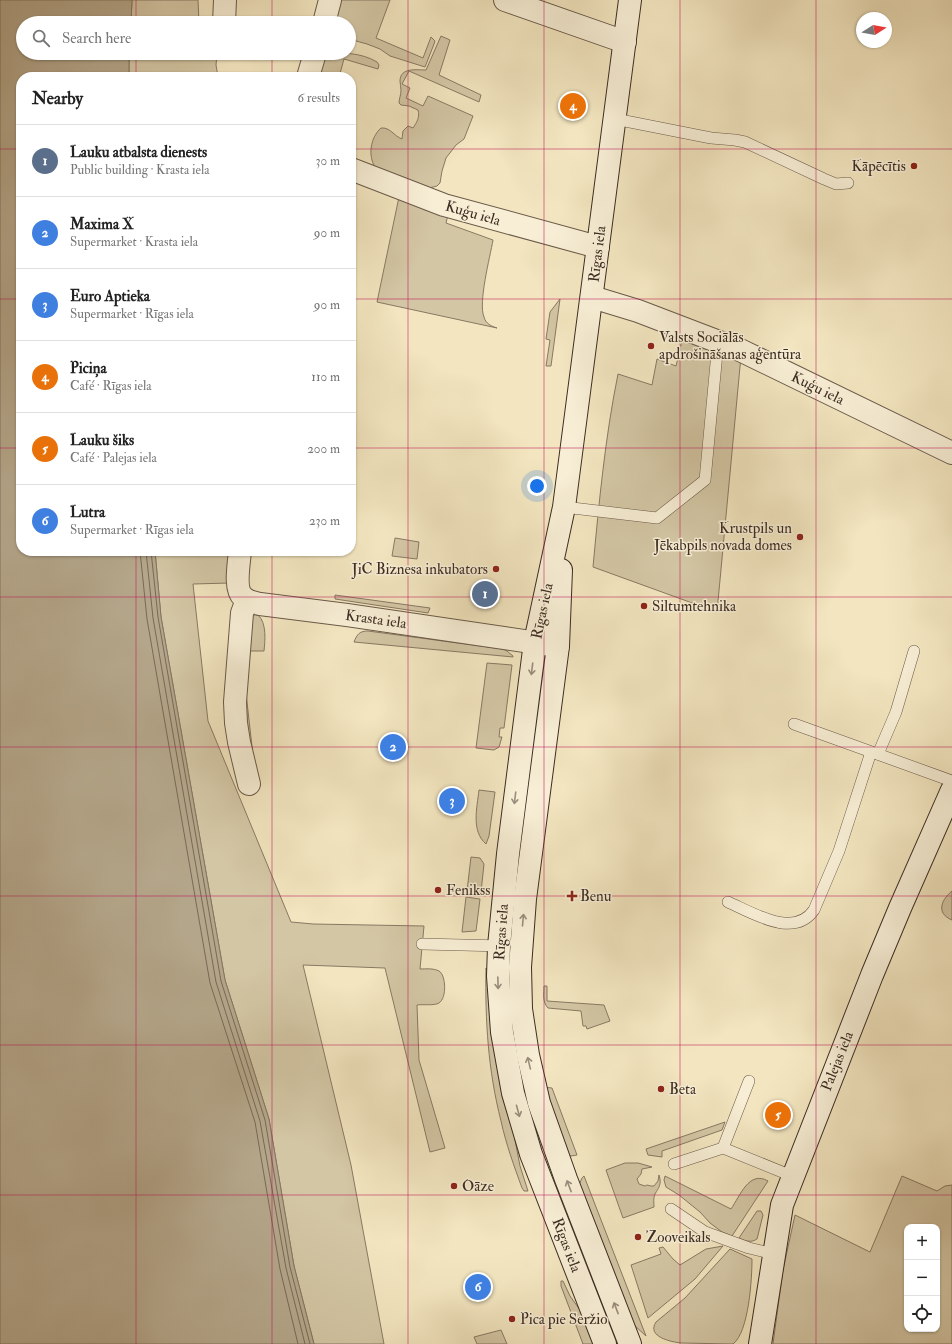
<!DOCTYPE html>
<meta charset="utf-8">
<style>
body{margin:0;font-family:"IM FELL Double Pica",serif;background:#f6f6f6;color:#222}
.controls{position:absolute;right:12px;bottom:12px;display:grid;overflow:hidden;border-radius:8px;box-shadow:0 1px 3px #0004}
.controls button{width:36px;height:36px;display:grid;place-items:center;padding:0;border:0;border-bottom:1px solid #e0e0e0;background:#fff;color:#222;font:20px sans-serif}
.compass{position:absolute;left:856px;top:12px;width:36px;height:36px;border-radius:50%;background:#fff;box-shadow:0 1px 3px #0004;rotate:79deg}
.you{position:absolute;left:537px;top:486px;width:14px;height:14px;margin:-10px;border:3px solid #fff;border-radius:50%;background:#1a73e8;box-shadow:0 0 0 6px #1a73e833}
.badge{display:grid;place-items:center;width:26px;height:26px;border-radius:50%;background:#8f2418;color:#fff;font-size:13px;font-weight:700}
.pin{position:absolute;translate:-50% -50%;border:2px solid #fff;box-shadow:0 1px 4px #0006}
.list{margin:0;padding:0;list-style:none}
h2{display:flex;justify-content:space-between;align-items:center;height:52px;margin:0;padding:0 16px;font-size:17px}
h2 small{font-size:13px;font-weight:400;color:#767676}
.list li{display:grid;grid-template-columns:26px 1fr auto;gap:12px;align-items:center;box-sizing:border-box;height:72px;padding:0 16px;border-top:1px solid #e0e0e0}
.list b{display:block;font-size:15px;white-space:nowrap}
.list p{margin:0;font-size:13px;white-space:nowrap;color:#767676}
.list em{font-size:13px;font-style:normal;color:#767676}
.icon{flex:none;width:22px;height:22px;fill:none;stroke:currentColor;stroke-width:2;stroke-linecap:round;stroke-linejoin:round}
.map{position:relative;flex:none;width:952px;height:1344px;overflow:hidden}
.search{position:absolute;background:#fff;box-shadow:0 1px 3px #0004;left:16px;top:16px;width:340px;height:44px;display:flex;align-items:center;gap:10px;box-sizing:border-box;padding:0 14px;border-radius:22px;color:#767676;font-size:15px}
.panel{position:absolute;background:#fff;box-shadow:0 1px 3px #0004;left:16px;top:72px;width:340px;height:484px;border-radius:16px}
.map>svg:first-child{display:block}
</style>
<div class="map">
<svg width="952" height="1344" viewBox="0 0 952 1344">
<rect width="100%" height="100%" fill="#f2e5bf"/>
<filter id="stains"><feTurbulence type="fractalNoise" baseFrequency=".005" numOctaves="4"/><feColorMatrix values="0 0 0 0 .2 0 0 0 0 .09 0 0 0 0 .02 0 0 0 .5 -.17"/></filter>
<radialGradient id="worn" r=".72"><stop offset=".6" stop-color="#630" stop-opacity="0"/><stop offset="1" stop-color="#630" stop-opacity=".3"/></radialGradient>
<g fill="#d3c6a4" stroke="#887963" fill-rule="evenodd">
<path d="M132,0H198L199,23H131Z"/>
<path d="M338,0H390L376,38L423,58L431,37L435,41L434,44L425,67L390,56L380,49L367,44L349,39V23H332Z"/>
<path d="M441,36L450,40L439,75L481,95L479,102L409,71L402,84L410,88L406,98L423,106L428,96L473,116L464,139L456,145L446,158L442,171L440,183L437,186L429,188L375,167C368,156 370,138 381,128C390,127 394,136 402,139L403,131L408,126L413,128C417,122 420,117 418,110L409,106L401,105L399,103C399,99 401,95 401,90C401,87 400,84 400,81C400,67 417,70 426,70Z"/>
<path d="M129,53H217L216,65L218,77H129Z"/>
<path d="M324,53C343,53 360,52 377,62L379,65L378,69L344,59L339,77H316Z"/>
<path d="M399,197L448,215L446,223L493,240C490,257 478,303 484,317C486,324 491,326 497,328L377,302Z"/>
<path d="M560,299L551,366H546L550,340L546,339L550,312Z"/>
<path d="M684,332L741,356L717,612L593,567C599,503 605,438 618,374L652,385L657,359L676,366Z"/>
<path d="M395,538L419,542L417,559L392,556Z"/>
<path d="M155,551H230V583L193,584L208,721L291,922L313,924L424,926L420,969C426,969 433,968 439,971C446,975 447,998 439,1003C434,1006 423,1004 417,1005L419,1060L445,1148L430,1152L385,968L303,965L351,1165L384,1344H314L294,1266L269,1119L225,980L161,617Z"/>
<path d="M335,595L430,608L428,613L335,599Z"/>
<path d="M254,615H258C267,623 265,641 264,651H250L246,693L256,782L241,725L251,616Z"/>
<path d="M368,631L503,649L507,651L513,656V657L354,642C357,634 360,631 368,631Z"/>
<path d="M487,663L512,665L504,728H500L499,737H502L499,747L494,750L476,748Z"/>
<path d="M479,790L495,792L489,836L486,844C471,831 477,808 479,790Z"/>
<path d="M471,857L480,858L484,864L481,892L467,891Z"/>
<path d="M952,891V920C935,913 942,899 952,891Z"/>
<path d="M466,897L480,899L476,931L462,932Z"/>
<path d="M486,968L487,970L508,1104L520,1166L528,1191H524L522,1188C514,1166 506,1144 501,1121C488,1070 485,1020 486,968Z"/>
<path d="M544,986H547V1001L604,1005L610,1021L587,1029L586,1026H583L581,1011L548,1008C542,1002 544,993 544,986Z"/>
<path d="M543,1087L552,1088L577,1155L571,1156L567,1153Z"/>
<path d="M725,1122L722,1130L662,1151V1157L648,1155L646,1149Z"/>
<path d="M625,1163H638L652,1167L642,1169L641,1174L637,1179L639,1184L645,1186L647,1185L651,1186H654L658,1181L659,1175C662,1184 659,1187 655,1194C653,1198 654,1203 654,1207L623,1218L606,1170Z"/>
<path d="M584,1176L646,1336L634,1325L579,1185L582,1178Z"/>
<path d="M665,1176L731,1209C740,1196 749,1170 768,1181L732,1236L722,1232L710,1223L700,1212L679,1195L666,1187L664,1180Z"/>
<path d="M902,1176L937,1191L945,1186L952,1185V1344H773L783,1270L795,1215L870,1252ZM907,1227H937V1329H907Z"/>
<path d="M757,1211H761L763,1215L757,1239C751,1243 745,1241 739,1238Z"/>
<path d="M723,1246L695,1279L648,1318L631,1265L661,1254L659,1248L663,1247L673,1259L680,1265L706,1249Z"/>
<path d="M730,1249L752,1259C752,1278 749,1332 733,1344L681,1343C672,1342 646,1337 656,1322L685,1298Z"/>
<path d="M561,1281H563L570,1296L580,1310L598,1344H583L561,1286Z"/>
<path d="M501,1330L507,1344H477L474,1337Z"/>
</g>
<path fill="#b4a68a" stroke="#847560" d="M0,0H132L131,23H23V53H129V77H21V551H155L161,617L225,980L269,1119L294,1266L314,1344H0Z"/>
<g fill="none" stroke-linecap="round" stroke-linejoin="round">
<g stroke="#786956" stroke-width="1">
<path d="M140,551L147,619L210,983L255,1122L280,1269L298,1344"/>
<path d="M146,551L153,618L216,982L260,1121L286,1268L305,1344"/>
<path d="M151,551L158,617L221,981L265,1120L290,1267L310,1344"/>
</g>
<g stroke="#6a5a49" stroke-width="12">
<g id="lane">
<path d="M615,119L711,138L735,140L745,142L824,179L836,184L848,183"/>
<path d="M564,507L657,518L705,480L718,342"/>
<path d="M794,724L952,781"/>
<path d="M878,754L896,712L914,651"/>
<path d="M728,902C753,913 794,939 814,910L839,851L871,752"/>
<path d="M422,944L503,946"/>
<path d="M723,1148L749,1081"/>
<path d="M674,1164L723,1148L792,1176"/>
<path d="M671,1209L705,1232L749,1248L774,1254"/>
</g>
</g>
<g stroke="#6a5a49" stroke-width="24">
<g id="street">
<path d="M505,0L625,42"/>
<path d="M224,23L225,0"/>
<path d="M324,23L330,0"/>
<path d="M308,77L315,53"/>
<path d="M351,169L444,205L598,247"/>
<path d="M592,297L638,311L740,350L952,453"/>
<path d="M240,551C239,563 234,589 243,597C247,602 254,602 260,604L347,615L558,646"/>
<path d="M247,600L242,613L235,702L236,723L239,742L249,784"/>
</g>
</g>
<g stroke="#3c2c22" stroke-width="24">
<g id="secondary">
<path d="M561,570L558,646L525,899L520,967L521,1009L528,1055L539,1103L566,1179L630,1344"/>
<path d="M605,1344L531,1154L513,1093L502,1032L498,976L499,946L508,854L535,642L564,507L630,0"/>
<path d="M760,1344L782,1205L872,975L900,908L952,790"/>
</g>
</g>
<use href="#lane" stroke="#f7eed5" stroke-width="11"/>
<use href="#street" stroke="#f7eed5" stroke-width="22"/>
<use href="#secondary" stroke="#f7eed5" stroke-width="22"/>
</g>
<defs><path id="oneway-shaft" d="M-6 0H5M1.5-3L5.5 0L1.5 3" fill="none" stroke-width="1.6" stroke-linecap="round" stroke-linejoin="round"/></defs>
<g stroke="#9a8d7c">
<use href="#oneway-shaft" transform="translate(532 669) rotate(97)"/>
<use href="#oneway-shaft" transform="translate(515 798) rotate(97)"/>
<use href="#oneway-shaft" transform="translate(523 920) rotate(-85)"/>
<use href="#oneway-shaft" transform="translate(498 983) rotate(88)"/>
<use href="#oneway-shaft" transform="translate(529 1063) rotate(-103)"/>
<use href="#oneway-shaft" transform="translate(518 1111) rotate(75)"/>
<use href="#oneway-shaft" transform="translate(569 1186) rotate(-111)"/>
<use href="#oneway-shaft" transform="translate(616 1308) rotate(-111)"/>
</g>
<path fill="none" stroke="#c2185b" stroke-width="1" stroke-opacity="0.55" d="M136,0V23M272,0V23M408,0V1344M544,0V1344M680,0V1344M816,0V1344M136,53V77M272,53V77M0,149H21M351,149H952M0,299H21M351,299H952M0,448H21M351,448H952M136,551V1344M272,551V1344M0,597H952M0,747H952M0,896H952M0,1045H952M0,1195H952"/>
<g fill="#8f2418" stroke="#f7eed5" stroke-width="1.5">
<circle cx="914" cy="166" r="4"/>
<circle cx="651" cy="346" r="4"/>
<circle cx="800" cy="537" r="4"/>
<circle cx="496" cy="569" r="4"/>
<circle cx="644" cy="606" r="4"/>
<circle cx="438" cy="890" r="4"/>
<path d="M570 890h4v4h4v4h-4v4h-4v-4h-4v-4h4z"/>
<circle cx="661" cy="1089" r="4"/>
<circle cx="454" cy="1186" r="4"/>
<circle cx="638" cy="1237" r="4"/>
<circle cx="512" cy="1319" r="4"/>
</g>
<g text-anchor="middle" stroke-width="3" stroke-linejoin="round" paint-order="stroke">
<g font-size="15" fill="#3c2c22" stroke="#f7eed5" text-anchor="start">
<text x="906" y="171" text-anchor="end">Kāpēcītis</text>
<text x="659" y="342">Valsts Sociālās<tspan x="659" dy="17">apdrošināšanas aģentūra</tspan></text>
<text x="792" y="533" text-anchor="end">Krustpils un<tspan x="792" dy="17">Jēkabpils novada domes</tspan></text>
<text x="488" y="574" text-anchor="end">JiC Biznesa inkubators</text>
<text x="652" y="611">Siltumtehnika</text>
<text x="446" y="895">Fenikss</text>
<text x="580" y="901">Benu</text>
<text x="669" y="1094">Beta</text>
<text x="462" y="1191">Oāze</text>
<text x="646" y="1242">Zooveikals</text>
<text x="520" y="1324">Pica pie Seržio</text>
</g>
<g font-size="15" fill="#3c2c22" stroke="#f7eed5">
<text transform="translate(473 213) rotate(16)" y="5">Kuģu iela</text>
<text transform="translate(597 254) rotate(-83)" y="5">Rīgas iela</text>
<text transform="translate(818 388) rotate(26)" y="5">Kuģu iela</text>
<text transform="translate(542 611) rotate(-78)" y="5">Rīgas iela</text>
<text transform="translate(376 619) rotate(8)" y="5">Krasta iela</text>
<text transform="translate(501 932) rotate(-86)" y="5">Rīgas iela</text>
<text transform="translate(837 1061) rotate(-68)" y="5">Palejas iela</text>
<text transform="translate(567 1245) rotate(69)" y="5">Rīgas iela</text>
</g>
</g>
<rect width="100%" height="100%" filter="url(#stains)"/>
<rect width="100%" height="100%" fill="url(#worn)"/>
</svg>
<div class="controls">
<button>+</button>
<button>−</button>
<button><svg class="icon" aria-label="locate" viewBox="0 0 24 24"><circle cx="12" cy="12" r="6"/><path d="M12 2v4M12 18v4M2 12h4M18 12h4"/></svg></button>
</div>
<svg class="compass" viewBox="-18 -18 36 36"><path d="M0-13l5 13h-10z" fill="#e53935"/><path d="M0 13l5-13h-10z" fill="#767676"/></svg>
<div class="you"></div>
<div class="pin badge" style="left:485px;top:594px;background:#5c6f8a">1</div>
<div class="pin badge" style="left:393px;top:747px;background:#3f7fe0">2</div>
<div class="pin badge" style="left:452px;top:801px;background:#3f7fe0">3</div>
<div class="pin badge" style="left:573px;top:106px;background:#e8710a">4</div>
<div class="pin badge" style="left:778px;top:1115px;background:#e8710a">5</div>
<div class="pin badge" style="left:478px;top:1287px;background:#3f7fe0">6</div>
<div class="search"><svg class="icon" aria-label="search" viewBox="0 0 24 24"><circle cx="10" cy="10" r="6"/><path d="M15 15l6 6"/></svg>Search here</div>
<section class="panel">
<h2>Nearby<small>6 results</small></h2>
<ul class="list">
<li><span class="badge" style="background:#5c6f8a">1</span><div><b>Lauku atbalsta dienests</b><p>Public building · Krasta iela</p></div><em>30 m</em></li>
<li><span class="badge" style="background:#3f7fe0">2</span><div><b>Maxima X</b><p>Supermarket · Krasta iela</p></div><em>90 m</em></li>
<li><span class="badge" style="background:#3f7fe0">3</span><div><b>Euro Aptieka</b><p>Supermarket · Rīgas iela</p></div><em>90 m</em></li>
<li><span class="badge" style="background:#e8710a">4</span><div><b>Piciņa</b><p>Café · Rīgas iela</p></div><em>110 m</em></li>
<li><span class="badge" style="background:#e8710a">5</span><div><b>Lauku šiks</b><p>Café · Palejas iela</p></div><em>200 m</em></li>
<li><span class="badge" style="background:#3f7fe0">6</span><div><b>Lutra</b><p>Supermarket · Rīgas iela</p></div><em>230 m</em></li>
</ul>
</section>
</div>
